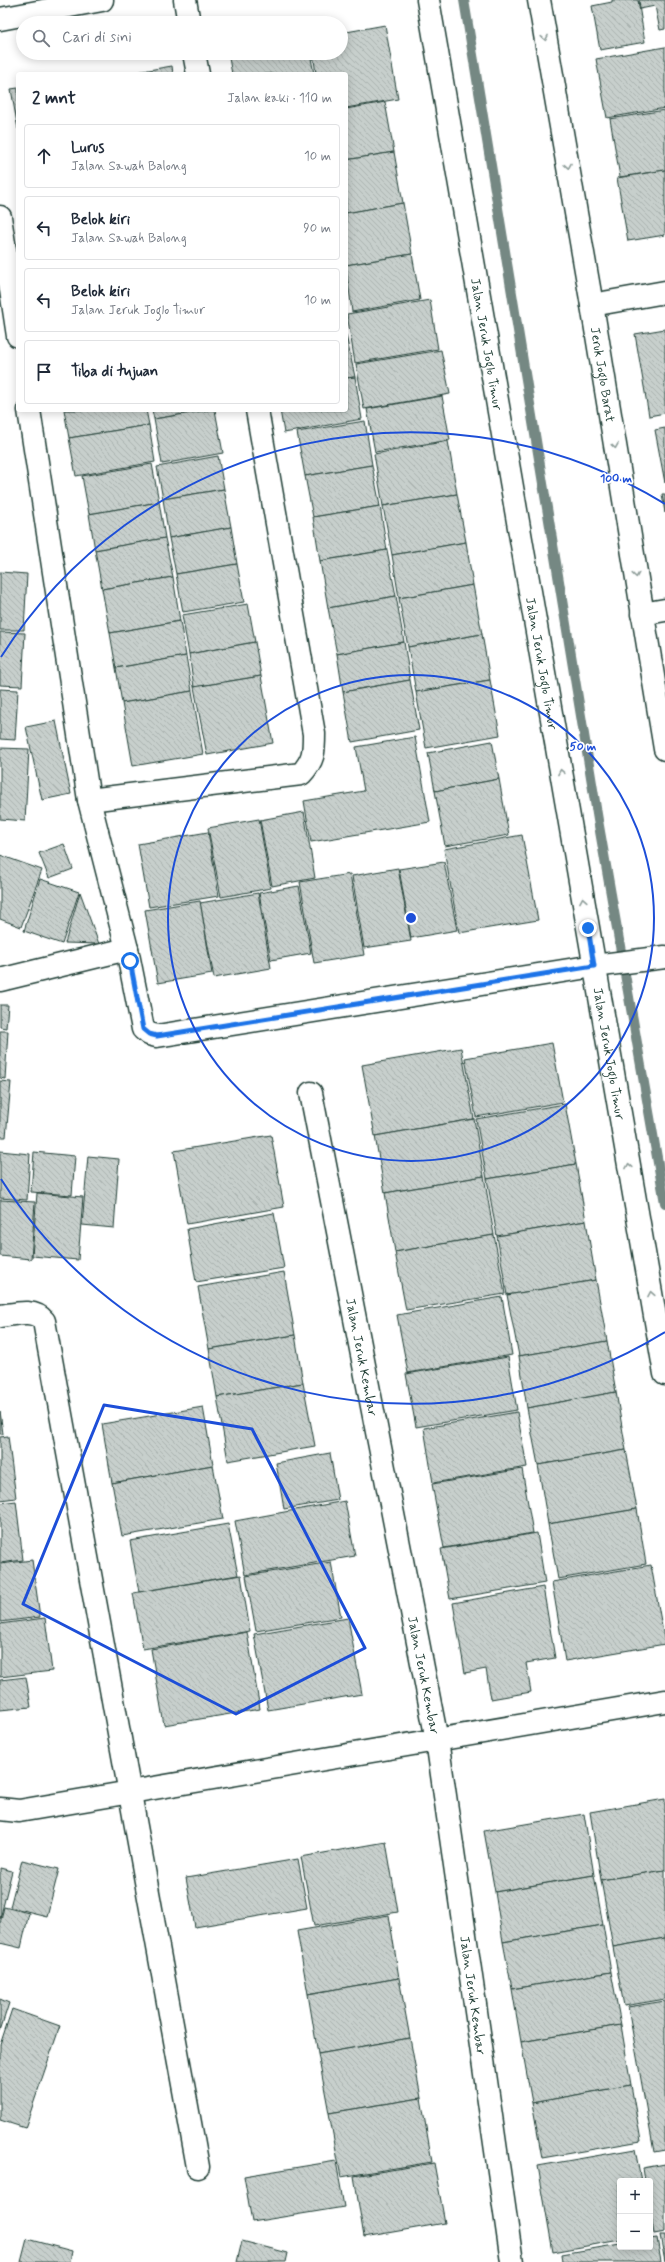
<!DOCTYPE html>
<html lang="id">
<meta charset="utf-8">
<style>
body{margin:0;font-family:Mynerve,sans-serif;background:#f6f6f7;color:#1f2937}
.controls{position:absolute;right:12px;bottom:12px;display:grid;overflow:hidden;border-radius:4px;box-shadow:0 2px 10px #0003}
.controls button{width:36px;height:36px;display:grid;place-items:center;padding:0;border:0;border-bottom:1px solid #e0e1e3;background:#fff;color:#1f2937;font:20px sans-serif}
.stop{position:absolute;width:12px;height:12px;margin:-9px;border:3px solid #1a73e8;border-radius:50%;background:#fff}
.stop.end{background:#1a73e8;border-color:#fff;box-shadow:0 1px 4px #0008}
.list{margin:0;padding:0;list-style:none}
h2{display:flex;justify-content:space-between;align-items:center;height:52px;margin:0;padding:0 16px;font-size:17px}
h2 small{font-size:13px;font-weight:400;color:#747a83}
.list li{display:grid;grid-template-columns:26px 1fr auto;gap:12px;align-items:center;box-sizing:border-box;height:64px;margin:0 8px 8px;padding:0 8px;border:1px solid #e0e1e3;border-radius:4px}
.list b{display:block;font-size:15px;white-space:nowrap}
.list p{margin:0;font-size:13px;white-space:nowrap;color:#747a83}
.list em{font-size:13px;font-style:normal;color:#747a83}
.icon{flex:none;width:22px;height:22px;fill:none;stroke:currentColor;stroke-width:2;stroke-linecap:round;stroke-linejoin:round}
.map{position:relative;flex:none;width:665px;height:2262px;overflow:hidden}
.search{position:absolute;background:#fff;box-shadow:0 2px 10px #0003;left:16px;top:16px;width:332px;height:44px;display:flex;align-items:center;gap:10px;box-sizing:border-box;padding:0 14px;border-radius:22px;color:#747a83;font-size:15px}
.panel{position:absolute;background:#fff;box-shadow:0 2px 10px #0003;left:16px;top:72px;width:332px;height:340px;border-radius:4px}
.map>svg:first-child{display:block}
</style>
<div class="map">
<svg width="665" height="2262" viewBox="0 0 665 2262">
<defs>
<pattern id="building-back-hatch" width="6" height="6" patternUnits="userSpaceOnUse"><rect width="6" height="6" fill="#c7cfcc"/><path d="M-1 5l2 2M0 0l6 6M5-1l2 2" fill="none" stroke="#aab3b0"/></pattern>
</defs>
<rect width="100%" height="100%" fill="#fff"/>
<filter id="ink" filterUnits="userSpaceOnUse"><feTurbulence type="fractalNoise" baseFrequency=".025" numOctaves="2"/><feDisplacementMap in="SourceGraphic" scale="8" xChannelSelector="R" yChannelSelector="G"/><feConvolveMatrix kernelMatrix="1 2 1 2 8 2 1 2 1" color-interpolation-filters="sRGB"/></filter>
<g filter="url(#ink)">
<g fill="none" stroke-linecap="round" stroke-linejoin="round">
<path stroke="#758883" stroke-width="10" d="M464,0L598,820L665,1203"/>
</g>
<g fill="url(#building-back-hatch)" stroke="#1f3d34">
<path d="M612,0H638L645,42L600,50L592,6L612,2Z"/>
<path d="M639,0H665V29L660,30L655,6L640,9Z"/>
<path d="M385,25L398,99L346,108V74H316L313,53H341V33Z"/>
<path d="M665,47V108L607,118L596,59Z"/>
<path d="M228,53H310L314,74H232Z"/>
<path d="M172,66L173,74H125Z"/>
<path d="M18,88V129L11,89Z"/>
<path d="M385,102L394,152L346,160V109Z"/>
<path d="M665,110V170L620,177L610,119Z"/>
<path d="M394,152L403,203L346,213V160Z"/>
<path d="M665,170V235L628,241L617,178Z"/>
<path d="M403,203L412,254L346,265V213Z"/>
<path d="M412,254L420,300L352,312L346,265Z"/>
<path d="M430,300L438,349L355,363L347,314Z"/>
<path d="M665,329V413L649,416L635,334Z"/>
<path d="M346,335L355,377L346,378Z"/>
<path d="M441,350L450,394L364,409L356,364Z"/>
<path d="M355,377L362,419L284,433L280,410H346V378Z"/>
<path d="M442,396L450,440L375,452L367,409Z"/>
<path d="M64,410H146L149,425L69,438Z"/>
<path d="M152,410H209L154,419Z"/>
<path d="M209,410H215L223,453L162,464L154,419Z"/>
<path d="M365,421L372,465L305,476L297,432Z"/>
<path d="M149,425L155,462L76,476L69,438Z"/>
<path d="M665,428V483L655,430Z"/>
<path d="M448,441L457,494L383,506L374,454Z"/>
<path d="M218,456L224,489L163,499L157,467Z"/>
<path d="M152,464L159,502L89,514L82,476Z"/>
<path d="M372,465L380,506L313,517L305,476Z"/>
<path d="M224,489L231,527L169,538L163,499Z"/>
<path d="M457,494L466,542L392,555L383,506Z"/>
<path d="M662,494H665V513Z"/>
<path d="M159,502L165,538L95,550L89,514Z"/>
<path d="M380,506L387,550L320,561L313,517Z"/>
<path d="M231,527L237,564L176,574L169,538Z"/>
<path d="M165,538L173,577L102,589L95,550Z"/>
<path d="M466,542L473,585L399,598L392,555Z"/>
<path d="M387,550L396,596L328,608L320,561Z"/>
<path d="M237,564L244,602L183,612L176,574Z"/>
<path d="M0,572L27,574L24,630H0Z"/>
<path d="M173,577L180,621L110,633L102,589Z"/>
<path d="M473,585L482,634L408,647L399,598Z"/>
<path d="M396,596L404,642L337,654L328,608Z"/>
<path d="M248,604L255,642L189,654L182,615Z"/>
<path d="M180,621L186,656L116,668L110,633Z"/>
<path d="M0,632L25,633L22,686L0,685Z"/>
<path d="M482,634L490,680L416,692L408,647Z"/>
<path d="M255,642L261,676L194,687L189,654Z"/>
<path d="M404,642L410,680L343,692L337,654Z"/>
<path d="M186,656L192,691L122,703L116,668Z"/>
<path d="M261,676L273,743L207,755L194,687Z"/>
<path d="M410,680L419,730L352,742L343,692Z"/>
<path d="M490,680L500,735L426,748L416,692Z"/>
<path d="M0,689L18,690L15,740L0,739Z"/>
<path d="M192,691L203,754L133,766L122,703Z"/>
<path d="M56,721L71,794L42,800L26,727Z"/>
<path d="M415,737L430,822L311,842L304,801L364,791L356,747Z"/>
<path d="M492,741L499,779L435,791L428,753Z"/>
<path d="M0,748L29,749L25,821L0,819Z"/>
<path d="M499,779L509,835L445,846L435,791Z"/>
<path d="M304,812L315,878L272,886L260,820Z"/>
<path d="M259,819L271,888L221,897L208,828Z"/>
<path d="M208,832L219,896L149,907L138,844Z"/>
<path d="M522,835L538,920L459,933L444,849Z"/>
<path d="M64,844L73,869L49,878L39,853Z"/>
<path d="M0,855L42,870L21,927L0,919Z"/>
<path d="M444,862L457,930L411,938L399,869Z"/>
<path d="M398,868L411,941L364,948L352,876Z"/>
<path d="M350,874L364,955L314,963L300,882Z"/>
<path d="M40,879L79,892L62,944L24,931Z"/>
<path d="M299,886L311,953L271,960L259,893Z"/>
<path d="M80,892L99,944L65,943Z"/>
<path d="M258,893L271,968L214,978L200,903Z"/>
<path d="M200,901L212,974L158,983L145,910Z"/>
<path d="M0,1005H8L6,1028L0,1027Z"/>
<path d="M0,1031H8L5,1079L0,1078Z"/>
<path d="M552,1043L563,1102L476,1117L465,1058Z"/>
<path d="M461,1048L474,1119L375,1136L362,1065Z"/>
<path d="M0,1081L11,1082L6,1137H0Z"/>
<path d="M565,1104L576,1164L487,1179L476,1119Z"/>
<path d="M474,1119L484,1176L385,1193L375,1136Z"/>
<path d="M271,1135L284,1207L187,1224L174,1151Z"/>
<path d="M0,1151L30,1154L27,1200L0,1198Z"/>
<path d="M34,1152L75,1156L72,1195L31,1192Z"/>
<path d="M88,1156L119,1159L114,1228L82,1225Z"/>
<path d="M576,1164L586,1221L497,1236L487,1179Z"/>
<path d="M484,1176L494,1235L395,1252L385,1193Z"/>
<path d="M37,1193L83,1197L78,1260L32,1256Z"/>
<path d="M0,1200L35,1202L31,1259L0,1256Z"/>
<path d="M274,1213L284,1268L196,1282L187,1229Z"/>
<path d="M586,1221L596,1280L507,1295L497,1236Z"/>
<path d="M494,1235L505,1294L406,1310L395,1252Z"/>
<path d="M284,1272L295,1335L209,1349L198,1287Z"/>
<path d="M596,1280L607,1341L519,1356L507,1295Z"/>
<path d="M502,1297L512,1355L408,1373L397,1315Z"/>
<path d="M295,1335L303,1383L217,1397L209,1349Z"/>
<path d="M607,1341L616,1392L527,1408L519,1356Z"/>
<path d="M508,1357L517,1410L416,1427L406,1374Z"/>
<path d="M303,1383L315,1446L228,1461L217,1397Z"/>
<path d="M616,1392L626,1450L538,1465L527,1408Z"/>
<path d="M203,1407L213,1465L112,1483L102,1424Z"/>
<path d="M0,1411L3,1434H0Z"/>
<path d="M517,1412L527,1467L433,1483L424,1428Z"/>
<path d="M8,1436L16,1498L0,1500V1437Z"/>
<path d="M626,1450L637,1509L548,1524L538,1465Z"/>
<path d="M330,1453L338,1500L284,1509L276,1463Z"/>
<path d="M213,1465L223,1519L122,1536L112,1483Z"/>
<path d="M522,1469L533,1533L444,1548L432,1484Z"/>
<path d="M16,1501L23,1560L0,1563V1503Z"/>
<path d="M345,1501L355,1556L245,1575L235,1521Z"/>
<path d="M637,1509L646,1564L558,1579L548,1524Z"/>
<path d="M228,1524L238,1575L139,1592L130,1541Z"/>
<path d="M537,1533L545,1583L450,1599L441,1549Z"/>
<path d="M32,1560L40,1617L0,1622V1564Z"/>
<path d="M331,1562L341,1617L256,1631L246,1576Z"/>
<path d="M651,1565L665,1644L565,1661L552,1582Z"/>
<path d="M241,1575L250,1631L143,1649L133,1593Z"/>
<path d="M543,1587L555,1658L526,1663L531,1692L491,1699L486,1669L465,1673L453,1603Z"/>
<path d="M45,1618L52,1671L0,1677V1624Z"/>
<path d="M348,1618L362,1694L268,1710L254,1634Z"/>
<path d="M247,1632L260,1709L164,1725L151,1649Z"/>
<path d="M26,1677L31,1707L0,1710V1680Z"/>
<path d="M665,1799V1870L601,1880L590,1812Z"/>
<path d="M584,1814L594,1875L495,1892L484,1831Z"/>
<path d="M386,1842L398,1912L314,1926L301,1857Z"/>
<path d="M298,1859L307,1908L195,1927L186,1878Z"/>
<path d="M22,1860L59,1869L47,1916L10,1907Z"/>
<path d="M0,1868L12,1871L0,1919Z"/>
<path d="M665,1870V1938L613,1947L601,1880Z"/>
<path d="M594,1875L603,1925L503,1942L495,1892Z"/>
<path d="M4,1907L29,1913L21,1948L0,1943V1923Z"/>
<path d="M389,1915L399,1978L308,1994L297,1931Z"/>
<path d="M603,1925L611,1972L512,1989L503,1942Z"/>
<path d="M665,1938V1999L624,2006L613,1947Z"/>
<path d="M611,1972L621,2025L521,2042L512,1989Z"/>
<path d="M399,1978L410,2038L318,2054L308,1994Z"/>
<path d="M0,1999L9,2003L0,2031Z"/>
<path d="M665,2001V2150L654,2152L628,2007Z"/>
<path d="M12,2009L60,2026L25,2128L0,2120V2045Z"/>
<path d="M621,2025L631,2085L532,2103L521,2042Z"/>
<path d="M410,2038L421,2098L329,2113L318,2054Z"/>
<path d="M631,2085L641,2141L542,2158L532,2103Z"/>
<path d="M421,2098L432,2162L341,2177L329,2113Z"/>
<path d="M635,2149L641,2181H620V2240L553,2252L538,2166Z"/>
<path d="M336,2161L344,2207L252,2222L244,2176Z"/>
<path d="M434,2163L445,2223L364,2237L354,2176Z"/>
<path d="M665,2164V2232L654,2234L650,2209V2181H645L643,2168Z"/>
<path d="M660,2235H665V2262Z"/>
<path d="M657,2238L661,2262H563L562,2254L620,2244V2247H650V2239Z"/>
<path d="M27,2239L72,2251L70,2262H21Z"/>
<path d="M242,2241L288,2253L286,2262H237Z"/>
</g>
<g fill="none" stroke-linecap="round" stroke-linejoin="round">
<g stroke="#1f3d34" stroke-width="25">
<g id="minor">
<path d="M185,0L189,23"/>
<path id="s1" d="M428,0L665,1374"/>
<path id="s2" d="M539,0L592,305L665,749"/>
<path d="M0,19L102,0"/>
<path d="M194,53L198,74"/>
<path d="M0,217L18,336"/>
<path d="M592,305L665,292"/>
<path d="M29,410L89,800L127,949L143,1029L149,1034L157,1036L594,966L665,957"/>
<path d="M642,614L665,610"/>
<path d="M89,800L301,774C314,760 314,752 314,734L257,410"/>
<path d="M0,980L127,949"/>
<path id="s3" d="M311,1093L437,1740L512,2262"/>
<path d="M0,1316C15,1314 34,1308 44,1321L198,2167"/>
<path d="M0,1809L19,1811L665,1701"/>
</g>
</g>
<use href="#minor" stroke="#fff" stroke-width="22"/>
</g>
<defs><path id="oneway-chevron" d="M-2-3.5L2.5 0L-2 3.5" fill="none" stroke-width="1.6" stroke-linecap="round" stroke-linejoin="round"/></defs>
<g stroke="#8f9e9a">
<use href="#oneway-chevron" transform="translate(545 38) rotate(80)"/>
<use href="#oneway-chevron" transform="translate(568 166) rotate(80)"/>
<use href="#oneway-chevron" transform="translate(615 446) rotate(81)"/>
<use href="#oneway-chevron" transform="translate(636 575) rotate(81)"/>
<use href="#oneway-chevron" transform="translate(561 772) rotate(-100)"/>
<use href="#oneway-chevron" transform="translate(583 900) rotate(-100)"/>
<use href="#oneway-chevron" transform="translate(629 1166) rotate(-100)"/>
<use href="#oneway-chevron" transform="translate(651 1294) rotate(-100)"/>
</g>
</g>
<g fill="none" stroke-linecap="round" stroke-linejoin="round" filter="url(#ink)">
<path stroke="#1a73e8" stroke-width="5" d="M130,961L143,1029L149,1034L157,1036L594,966L588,928"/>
</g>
<path fill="none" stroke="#1d4ed8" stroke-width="3" stroke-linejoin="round" d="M104,1405L252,1429L365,1648L236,1714L23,1604Z"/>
<g fill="none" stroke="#1d4ed8" stroke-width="2">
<circle cx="411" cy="918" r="243"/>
<path d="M665 1332A486 486 0 0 1 1 1179M1 657A486 486 0 0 1 665 504"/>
</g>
<g text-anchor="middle" stroke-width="3.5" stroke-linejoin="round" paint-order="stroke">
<g font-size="13" fill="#1f3d34" stroke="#fff">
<text dy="5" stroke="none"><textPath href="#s1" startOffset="349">Jalan Jeruk Joglo Timur</textPath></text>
<text dy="5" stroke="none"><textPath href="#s2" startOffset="380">Jeruk Joglo Barat</textPath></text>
<text dy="5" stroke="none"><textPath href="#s1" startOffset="673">Jalan Jeruk Joglo Timur</textPath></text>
<text dy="5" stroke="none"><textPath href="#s1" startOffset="1069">Jalan Jeruk Joglo Timur</textPath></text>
<text dy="5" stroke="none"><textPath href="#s3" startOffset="269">Jalan Jeruk Kembar</textPath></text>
<text dy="5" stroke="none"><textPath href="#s3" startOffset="593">Jalan Jeruk Kembar</textPath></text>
<text dy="5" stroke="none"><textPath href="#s3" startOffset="917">Jalan Jeruk Kembar</textPath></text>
</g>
</g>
<circle cx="411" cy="918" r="6" fill="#1d4ed8" stroke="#fff" stroke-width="2"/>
<g font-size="12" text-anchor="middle" font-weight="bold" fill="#1d4ed8" stroke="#fff" stroke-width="3.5" stroke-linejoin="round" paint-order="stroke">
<text x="616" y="482">100 m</text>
<text x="583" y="750">50 m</text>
</g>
</svg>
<div class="controls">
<button>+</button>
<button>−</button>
</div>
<div class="stop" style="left:130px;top:961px"></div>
<div class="stop end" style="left:588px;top:928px"></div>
<div class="search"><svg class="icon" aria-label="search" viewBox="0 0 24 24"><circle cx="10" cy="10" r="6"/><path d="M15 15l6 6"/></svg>Cari di sini</div>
<section class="panel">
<h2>2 mnt<small>Jalan kaki · 110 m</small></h2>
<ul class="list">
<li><svg class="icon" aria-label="ahead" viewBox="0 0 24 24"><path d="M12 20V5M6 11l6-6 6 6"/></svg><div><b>Lurus</b><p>Jalan Sawah Balong</p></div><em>10 m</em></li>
<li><svg class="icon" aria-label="left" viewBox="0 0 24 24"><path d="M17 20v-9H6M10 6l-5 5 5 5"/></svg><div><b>Belok kiri</b><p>Jalan Sawah Balong</p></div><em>90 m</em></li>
<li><svg class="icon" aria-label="left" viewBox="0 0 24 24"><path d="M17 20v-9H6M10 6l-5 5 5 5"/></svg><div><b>Belok kiri</b><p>Jalan Jeruk Joglo Timur</p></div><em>10 m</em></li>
<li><svg class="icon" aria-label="arrive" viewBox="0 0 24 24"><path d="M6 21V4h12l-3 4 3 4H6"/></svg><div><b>Tiba di tujuan</b></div></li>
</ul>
</section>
</div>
